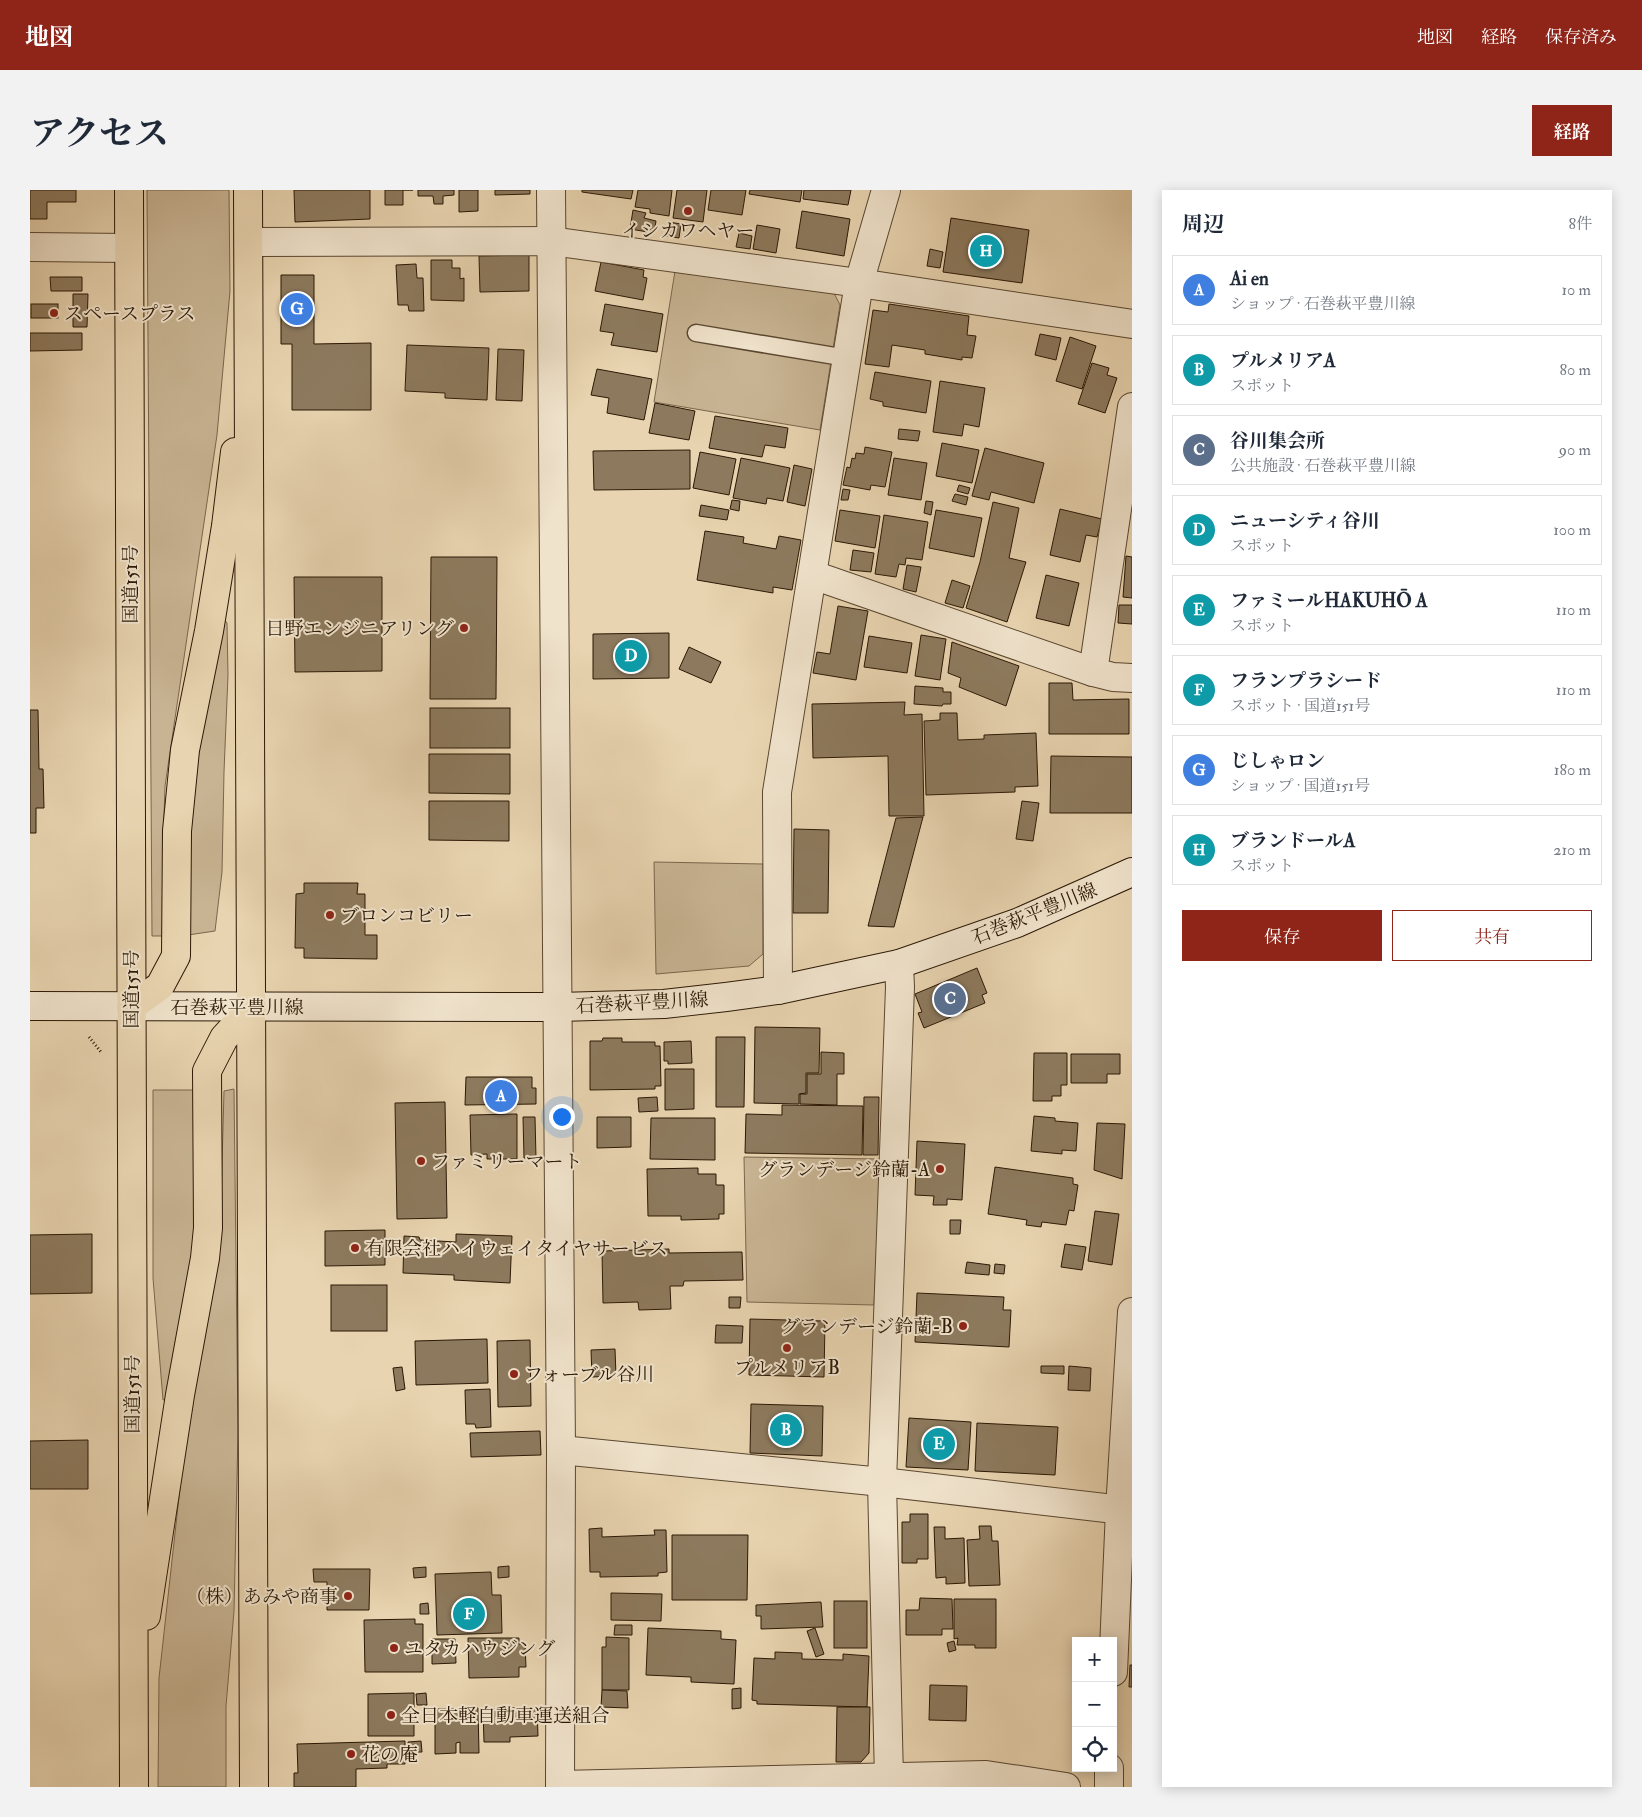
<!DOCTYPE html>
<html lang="ja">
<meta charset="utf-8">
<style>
body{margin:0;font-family:"IM FELL Double Pica","Noto Serif JP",serif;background:#f2f2f3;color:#1f2937}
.controls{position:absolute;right:15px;bottom:15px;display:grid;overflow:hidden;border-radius:0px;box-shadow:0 2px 12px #0003}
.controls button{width:45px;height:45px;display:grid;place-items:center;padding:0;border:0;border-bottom:1px solid #e0e1e3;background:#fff;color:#1f2937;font:25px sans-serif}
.you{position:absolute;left:531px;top:926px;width:18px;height:18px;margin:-12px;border:4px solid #fff;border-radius:50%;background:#1a73e8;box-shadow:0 0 0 8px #1a73e833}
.badge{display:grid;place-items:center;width:32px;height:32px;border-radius:50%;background:#8f2418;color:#fff;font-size:16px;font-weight:700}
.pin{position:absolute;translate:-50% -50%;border:2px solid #fff;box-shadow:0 1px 5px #0006}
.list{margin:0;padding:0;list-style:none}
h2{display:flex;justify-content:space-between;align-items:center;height:65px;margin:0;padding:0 20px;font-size:21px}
h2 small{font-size:16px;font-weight:400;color:#747a83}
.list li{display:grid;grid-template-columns:32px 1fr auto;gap:15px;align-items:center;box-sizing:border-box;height:70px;margin:0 10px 10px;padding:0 10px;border:1px solid #e0e1e3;border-radius:0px}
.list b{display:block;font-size:19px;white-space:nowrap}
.list p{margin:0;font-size:16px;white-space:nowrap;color:#747a83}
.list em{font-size:16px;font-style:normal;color:#747a83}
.actions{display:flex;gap:10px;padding:15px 20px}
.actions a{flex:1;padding:11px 0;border:1px solid #8f2418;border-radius:0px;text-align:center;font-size:18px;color:#8f2418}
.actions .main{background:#8f2418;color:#fff}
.icon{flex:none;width:28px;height:28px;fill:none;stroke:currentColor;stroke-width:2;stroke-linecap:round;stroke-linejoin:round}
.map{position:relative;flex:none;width:1102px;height:1597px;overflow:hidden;border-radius:0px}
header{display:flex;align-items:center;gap:30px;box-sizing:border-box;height:70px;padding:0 25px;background:#8f2418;color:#fff}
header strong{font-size:24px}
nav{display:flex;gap:28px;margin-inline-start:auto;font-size:18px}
.intro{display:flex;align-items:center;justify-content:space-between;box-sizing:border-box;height:120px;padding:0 30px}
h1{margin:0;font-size:35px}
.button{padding:12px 22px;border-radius:0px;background:#8f2418;color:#fff;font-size:18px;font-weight:700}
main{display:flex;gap:30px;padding:0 30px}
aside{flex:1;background:#fff;border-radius:0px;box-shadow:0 2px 12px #0003}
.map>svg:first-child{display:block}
</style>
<header>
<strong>地図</strong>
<nav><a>地図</a><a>経路</a><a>保存済み</a></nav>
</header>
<div class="intro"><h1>アクセス</h1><a class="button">経路</a></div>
<main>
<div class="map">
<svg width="1102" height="1597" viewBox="0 0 1102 1597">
<rect width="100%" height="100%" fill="#e8d4b0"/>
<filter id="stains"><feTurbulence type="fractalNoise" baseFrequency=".004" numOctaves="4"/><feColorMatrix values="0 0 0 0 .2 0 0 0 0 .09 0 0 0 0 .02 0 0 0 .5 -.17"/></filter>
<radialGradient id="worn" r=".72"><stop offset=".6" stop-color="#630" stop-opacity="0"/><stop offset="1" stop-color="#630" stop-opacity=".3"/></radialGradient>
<g fill="#c8b493" stroke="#7a664c">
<path d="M117,0H199L200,101L187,245L135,596L133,658V746H122Z"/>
<path d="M645,81L804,103L810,115L790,240L624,212Z"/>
<path d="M193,428L197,433L198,485L194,582L192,682L185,741L158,745V624L166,544Z"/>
<path d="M624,672L733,674V764L719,776L626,784Z"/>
<path d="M204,899L208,1241L204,1421L196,1516V1597H128L129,1488L153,1271L190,1050L194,901Z"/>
<path d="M123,900H169L164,1067L140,1209L133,1210L123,1088Z"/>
<path d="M714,967L851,969L844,1115L717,1112Z"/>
</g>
<g fill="#8d7a5e" stroke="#2b1805">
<path d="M0,0H46V12H17V29H0Z"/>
<path d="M264,0H340V29L265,32Z"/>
<path d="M355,0H383H373V15H355Z"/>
<path d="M388,0H424V5L413,6V14H404L403,6H388Z"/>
<path d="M429,0H448V21L429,22Z"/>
<path d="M465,0H500V4L465,5Z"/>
<path d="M552,0H603L601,9L552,2Z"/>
<path d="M608,0H642L639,26L620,23V19L605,17Z"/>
<path d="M647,0H677L673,32L643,28Z"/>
<path d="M681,0H716L712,25L678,20Z"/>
<path d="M720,0H772L770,12L719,4Z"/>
<path d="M774,0H821L818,15L773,9Z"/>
<path d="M603,20L616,23L614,28L626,31L624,43L600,39Z"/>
<path d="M772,21L820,29L814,66L766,58Z"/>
<path d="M921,28L999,40L992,93L913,82Z"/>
<path d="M639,32L651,34L649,48L636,46Z"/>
<path d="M727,35L750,39L746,63L723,59Z"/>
<path d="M709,43L722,46L720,59L706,57Z"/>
<path d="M900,59L913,62L910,78L897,76Z"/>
<path d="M499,65V101L450,102L449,66Z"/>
<path d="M401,70H422V78H430V89L434,88V111L401,110Z"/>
<path d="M571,72L614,80L613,87L617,88L613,110L565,101Z"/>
<path d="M386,74L387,88H393L394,121H379L378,115H368L366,75Z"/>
<path d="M251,85H284V154L341,153V220H262V154H251Z"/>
<path d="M20,87H52V101H21Z"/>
<path d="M43,104H58L57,137H43Z"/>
<rect x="1" y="114" width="27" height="14"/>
<path d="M575,114L633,124L627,162L581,155L584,143L570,141Z"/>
<path d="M859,114L939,126L937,145L946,146L942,168L932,167V170L895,164V160L862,155L859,177L835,174L843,120L858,122Z"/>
<path d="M0,143H52V160L0,161Z"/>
<path d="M1010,144L1031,148L1026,170L1005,165Z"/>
<path d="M1040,147L1066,156L1052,199L1026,191Z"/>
<path d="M377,155L459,158L457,210L415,208V203L375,201Z"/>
<path d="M468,159L494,160L492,211L466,210Z"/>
<path d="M1062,173L1079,178L1077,185L1087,188L1075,223L1048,214Z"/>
<path d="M567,179L622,189L614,230L577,223L579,208L561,205Z"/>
<path d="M845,182L901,191L896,223L853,216V212L840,209Z"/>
<path d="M910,191L955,198L949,237L934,234L932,246L903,242Z"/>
<path d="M625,213L665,221L659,250L619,243Z"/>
<path d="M685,226L758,238L755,258L735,255L732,267L679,258Z"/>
<path d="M869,239L890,241L888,251L868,249Z"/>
<path d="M912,253L949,260L942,293L906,286Z"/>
<path d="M835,257L862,262L855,297L841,295L840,300L813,295L817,277L820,278L822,268L825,269L826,263L834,264Z"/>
<path d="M955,258L1014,273L1004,313L961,302L959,310L942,306Z"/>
<path d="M660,260V299L564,300L563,261Z"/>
<path d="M670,262L706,269L699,305L663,298Z"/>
<path d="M711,268L760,278L753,311L737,308L736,314L703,308Z"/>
<path d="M864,268L897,273L891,310L858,305Z"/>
<path d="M764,275L782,279L775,316L757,312Z"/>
<path d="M929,295L940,298L938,304L927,301Z"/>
<path d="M813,299L820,300L818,310H811Z"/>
<path d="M925,304L938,307L936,315L922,311Z"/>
<path d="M702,310L710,311L709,321L700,319Z"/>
<path d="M896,311L903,312L901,325L894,323Z"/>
<path d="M963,312L989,318L979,368L996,372L977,432L936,418L950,372Z"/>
<path d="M671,315L699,320L697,330L669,326Z"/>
<path d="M1030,319L1072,329L1067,347L1056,345L1050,372L1020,365Z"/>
<path d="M810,320L850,326L845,358L805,351Z"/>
<path d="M906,320L952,328L944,367L899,358Z"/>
<path d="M854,325L898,332L892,370L876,368L875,375L869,374L866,387L845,384Z"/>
<path d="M675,341L714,347L713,353L746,359L749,346L771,350L762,400L743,397V403L667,390Z"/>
<path d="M823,360L844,363L841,382L820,380Z"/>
<path d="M1096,366L1102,367V408L1093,407Z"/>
<path d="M401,367H467L466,509H400Z"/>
<path d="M877,375L891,377L886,402L873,399Z"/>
<path d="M1016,385L1049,393L1039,436L1006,428Z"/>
<path d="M264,387H352V481L265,482Z"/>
<path d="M922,390L940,396L933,418L915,413Z"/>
<path d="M1089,415H1102V434L1088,433Z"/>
<path d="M808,416L838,421L826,490L783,483L787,462L800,464Z"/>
<path d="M639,443V488L563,489V444Z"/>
<path d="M891,445L916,449L910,490L885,486Z"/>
<path d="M839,446L882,453L877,483L834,477Z"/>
<path d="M922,452L989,476L976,516L929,497L931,488L918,483Z"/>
<path d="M659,457L691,472L681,493L649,479Z"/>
<path d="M1019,493H1042L1043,510L1099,509V544H1019Z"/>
<path d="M885,496L913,498V502H921V514H913L912,516L884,514Z"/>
<path d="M875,512L874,525L892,524L894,626H859L858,566L783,568L782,514Z"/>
<rect x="400" y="518" width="80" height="40"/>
<path d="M0,520H8L9,579H13L14,618H6V643H0Z"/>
<path d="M910,523H927L928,550L954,549V545L1006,543L1008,596L985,597V602L896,605L894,531L910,530Z"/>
<path d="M399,564H480V604L399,603Z"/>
<path d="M1021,566L1102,567V623H1020Z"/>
<path d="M399,611H479V651L399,650Z"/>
<path d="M992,611L1009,613L1003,651L986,649Z"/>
<path d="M893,627L864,737L838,736L866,628Z"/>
<path d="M764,639L799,640L798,723H763Z"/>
<path d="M274,693H328L327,704H335V745H347V769L274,768V758H265L266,704L274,703Z"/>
<path d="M947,778L957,803L952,805L955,813L894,838L888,823L892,822L885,804Z"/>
<path d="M725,837L790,838L789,883H776V903L769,904V914L724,913Z"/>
<path d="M686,847H715L714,917H686Z"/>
<path d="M573,848H592V852H625V856H630L631,896H625V899L560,900V851H572Z"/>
<path d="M661,851L662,873L638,874V871H634V852Z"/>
<path d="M791,862L814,863V884H807V915L770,914V904H777V884H791Z"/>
<path d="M1004,863H1037V895H1031V906H1022V911H1003Z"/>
<path d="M1041,864H1090V884H1077V893H1041Z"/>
<path d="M635,879H664V919L635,920Z"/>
<path d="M436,887H502V898H506V914L435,915Z"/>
<path d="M627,907L628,921L609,922L608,908Z"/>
<path d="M834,907H849L848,965H833Z"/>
<path d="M415,912L417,1028L367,1029L365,913Z"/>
<path d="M752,915L833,916L832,965L715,963L716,924L752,925Z"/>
<path d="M487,924V969H457V964L441,965L440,925Z"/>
<path d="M1004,926L1025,928V931L1048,933L1046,961L1032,960V964L1001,961Z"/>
<path d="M493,927H505L506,968H494Z"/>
<path d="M567,927H601V957L567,958Z"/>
<path d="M621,928H685V970L620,969Z"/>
<path d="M1067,933L1095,934L1092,989L1064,980Z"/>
<path d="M887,951L935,954L932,1010L917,1009V1015H903L904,1006L885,1005Z"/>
<path d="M965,977L1043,988V994L1048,995L1044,1021L1039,1020L1036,1035L1012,1032L1011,1037L996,1035L997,1030L958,1024Z"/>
<path d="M668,978V984H686V995H694V1024H689V1029L651,1030V1026H618L617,979Z"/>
<path d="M1065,1021L1089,1024L1082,1075L1058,1071Z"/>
<path d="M920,1030H931L930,1044H920Z"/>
<path d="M355,1040V1075L295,1076V1041Z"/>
<path d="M62,1044V1103L0,1104V1045Z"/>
<path d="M426,1044L482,1046L480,1093L424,1090V1085L373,1083L374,1046L389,1047L390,1050L426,1052Z"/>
<path d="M1035,1054L1056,1057L1052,1080L1031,1077Z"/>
<path d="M639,1059V1063L712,1062L713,1090L654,1091L653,1096H640L641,1119L609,1120L608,1112L573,1113L572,1061Z"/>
<path d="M937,1072L960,1075L959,1085L935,1083Z"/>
<path d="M965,1074L975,1075L974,1084L964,1083Z"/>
<rect x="301" y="1095" width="56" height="46"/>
<path d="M887,1103L974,1107L973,1120H981L979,1157L885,1152Z"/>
<path d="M699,1107H711L710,1118H699Z"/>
<path d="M720,1129L795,1131L794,1187L719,1185Z"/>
<path d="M686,1135L713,1136L712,1153H685Z"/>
<path d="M457,1149L458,1193L386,1195L385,1151Z"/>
<path d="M500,1150L501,1216L468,1217L467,1151Z"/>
<path d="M585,1159L586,1186L562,1187L561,1160Z"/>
<path d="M1011,1176H1034V1184L1011,1183Z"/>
<path d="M1039,1176L1061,1178L1060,1201L1038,1200Z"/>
<path d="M372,1177L375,1199L366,1201L363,1178Z"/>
<path d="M460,1199L461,1237L446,1238L445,1234H436L435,1200Z"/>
<path d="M721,1214L793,1216L792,1266L720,1263Z"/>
<path d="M879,1228L941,1232L938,1280L876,1277Z"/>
<path d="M947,1233L1028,1237L1025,1285L945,1281Z"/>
<path d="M510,1241L511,1265L441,1267L440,1243Z"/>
<path d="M58,1250V1299H0V1251Z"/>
<path d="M880,1324H898V1369H887V1373H872V1332H880Z"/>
<path d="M949,1336H961L962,1351H968L970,1395L939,1396L937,1350L950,1349Z"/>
<path d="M904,1337H915V1349L934,1348L935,1393L916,1394V1387L906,1388Z"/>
<path d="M572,1338V1347L625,1345L624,1340H636L637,1382L628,1383V1386L570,1387V1382H560L559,1339Z"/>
<path d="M642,1345H718L717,1410H642Z"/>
<path d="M479,1376V1387L468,1388V1377Z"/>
<path d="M396,1377V1387L384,1388L383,1378Z"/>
<path d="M283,1379H340L339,1420H297V1392H284Z"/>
<path d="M461,1382L462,1405H471L472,1443L407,1445L405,1384Z"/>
<path d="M581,1403L632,1404L631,1431L581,1430Z"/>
<path d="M890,1408L922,1409L923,1439H912V1445H876V1420H889Z"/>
<path d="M924,1409H966V1458H945V1455H927L928,1448L924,1449Z"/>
<rect x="804" y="1411" width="33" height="47"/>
<path d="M791,1412L793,1437L731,1439V1426H726V1415Z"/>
<path d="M398,1413L399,1424H390V1414Z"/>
<path d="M385,1429V1434H393V1482H335L334,1430Z"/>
<path d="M585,1435H602V1445H584Z"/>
<path d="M618,1438L691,1441V1449L706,1450L704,1494L661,1492V1487L616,1485Z"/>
<path d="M785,1438L794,1464L786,1467L777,1441Z"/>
<path d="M576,1447L599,1448V1500H572V1457H576Z"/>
<path d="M438,1448H489V1454H495L496,1477H489V1487L439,1488Z"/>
<path d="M402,1449H425L426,1473L402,1474Z"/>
<path d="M924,1451L926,1460L919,1462L917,1453Z"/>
<path d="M745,1462L772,1463V1469L813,1470V1464L839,1466L837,1517L727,1514V1511L722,1510L724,1468L745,1469Z"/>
<path d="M1100,1475H1102V1497H1099Z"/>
<path d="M900,1495L937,1496L936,1531L899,1530Z"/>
<path d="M711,1498V1518L702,1519V1499Z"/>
<path d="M572,1500L597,1501L598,1518L571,1517Z"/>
<path d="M384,1503V1546H338V1504Z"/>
<path d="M396,1503L397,1515H387L386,1504Z"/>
<path d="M507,1517L508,1546L480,1547V1552H454L453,1519Z"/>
<path d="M807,1517H840L839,1563L831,1572H806Z"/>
<path d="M448,1518L449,1563H430V1552L426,1553V1563L405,1564V1519Z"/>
<path d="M375,1551V1574H357V1578L326,1579V1597H264V1583H268L267,1554Z"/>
<path d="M391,1551L392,1562H378V1552Z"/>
</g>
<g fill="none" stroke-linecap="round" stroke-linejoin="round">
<g stroke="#5a4730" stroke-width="19">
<path id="lane" d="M666,143L817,168"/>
</g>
<g stroke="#5a4730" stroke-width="30">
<g id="street">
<path d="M521,0L531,1260L530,1597"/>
<path d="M219,52L521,51L829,93L1102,134"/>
<path d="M0,57L99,58"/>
<path d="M783,385L1063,482L1083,487L1102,488"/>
<path d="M1063,482L1102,217"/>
<path d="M748,800L747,602L829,93L856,0"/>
<path d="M531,1260L852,1292L1102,1321"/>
<path d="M1083,1482L1090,1320L1102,1122"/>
<path d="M859,1589L852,1292L870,797L869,774"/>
<path d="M530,1595L956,1585L1036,1597"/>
<path d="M1079,1597V1578"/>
</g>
</g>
<g stroke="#2b1805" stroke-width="30">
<path id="secondary" d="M0,816L529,817L634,814L696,807L748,800L869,774L987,733L1102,682"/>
</g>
<g stroke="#2b1805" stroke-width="30">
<g id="highway">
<path d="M99,0L104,1597"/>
<path d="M218,0L224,1597"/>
<path d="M101,817L130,796L146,766L147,641L155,560L179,441L196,336L205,262"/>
<path d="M116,1426L150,1205L175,1068L178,1038L177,881L194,848L222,817"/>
</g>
</g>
<path stroke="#2b1805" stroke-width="3" stroke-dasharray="1 2.5" stroke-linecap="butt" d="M59,847L71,862"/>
<use href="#lane" stroke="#f0e3cc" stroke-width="16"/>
<use href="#street" stroke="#f0e3cc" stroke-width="28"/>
<use href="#secondary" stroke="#f0e3cc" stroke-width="28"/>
<use href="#highway" stroke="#e8d4b0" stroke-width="28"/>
</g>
<g fill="#8f2418" stroke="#f0e3cc" stroke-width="2">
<circle cx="658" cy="21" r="5"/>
<circle cx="24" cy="123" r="5"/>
<circle cx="434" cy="438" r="5"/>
<circle cx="300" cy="725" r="5"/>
<circle cx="391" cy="971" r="5"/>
<circle cx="910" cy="979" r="5"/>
<circle cx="325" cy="1058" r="5"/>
<circle cx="933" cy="1136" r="5"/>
<circle cx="757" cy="1158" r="5"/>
<circle cx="484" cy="1184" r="5"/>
<circle cx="318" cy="1406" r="5"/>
<circle cx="364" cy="1458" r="5"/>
<circle cx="361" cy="1525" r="5"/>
<circle cx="321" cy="1564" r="5"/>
</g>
<g text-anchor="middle" stroke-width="4" stroke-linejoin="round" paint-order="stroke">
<g font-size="19" fill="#2b1805" stroke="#f0e3cc" text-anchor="start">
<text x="658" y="47" text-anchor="middle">イシカワヘヤー</text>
<text x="34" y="130">スペースプラス</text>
<text x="424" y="445" text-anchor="end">日野エンジニアリング</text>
<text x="310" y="732">ブロンコビリー</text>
<text x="401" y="978">ファミリーマート</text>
<text x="900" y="986" text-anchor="end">グランデージ鈴蘭-A</text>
<text x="335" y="1065">有限会社ハイウェイタイヤサービス</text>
<text x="923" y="1143" text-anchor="end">グランデージ鈴蘭-B</text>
<text x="757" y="1184" text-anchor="middle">プルメリアB</text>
<text x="494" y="1191">フォーブル谷川</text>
<text x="308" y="1413" text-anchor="end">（株）あみや商事</text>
<text x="374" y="1465">ユタカハウジング</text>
<text x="371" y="1532">全日本軽自動車運送組合</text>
<text x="331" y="1571">花の庵</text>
</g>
<g font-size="19" fill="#2b1805" stroke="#f0e3cc">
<text transform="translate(100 394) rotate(-90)" y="7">国道151号</text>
<text transform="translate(1004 723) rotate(-22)" y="7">石巻萩平豊川線</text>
<text transform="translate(101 799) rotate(-90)" y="7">国道151号</text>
<text transform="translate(612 812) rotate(-3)" y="7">石巻萩平豊川線</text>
<text x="207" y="824">石巻萩平豊川線</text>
<text transform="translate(102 1204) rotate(-90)" y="7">国道151号</text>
</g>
</g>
<rect width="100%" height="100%" filter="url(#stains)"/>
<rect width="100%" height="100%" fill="url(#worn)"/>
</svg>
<div class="controls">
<button>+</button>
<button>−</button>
<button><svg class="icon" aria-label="locate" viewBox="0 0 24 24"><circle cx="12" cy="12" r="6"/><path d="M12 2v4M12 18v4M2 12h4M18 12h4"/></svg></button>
</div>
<div class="you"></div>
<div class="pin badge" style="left:471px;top:906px;background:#3f7fe0">A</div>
<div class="pin badge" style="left:756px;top:1240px;background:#0f9aa8">B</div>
<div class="pin badge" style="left:920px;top:809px;background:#5c6f8a">C</div>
<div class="pin badge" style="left:601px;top:466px;background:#0f9aa8">D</div>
<div class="pin badge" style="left:909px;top:1254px;background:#0f9aa8">E</div>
<div class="pin badge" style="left:439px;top:1424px;background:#0f9aa8">F</div>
<div class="pin badge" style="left:267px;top:119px;background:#3f7fe0">G</div>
<div class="pin badge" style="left:956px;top:61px;background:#0f9aa8">H</div>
</div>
<aside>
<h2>周辺<small>8件</small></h2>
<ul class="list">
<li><span class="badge" style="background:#3f7fe0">A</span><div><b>Ai en</b><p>ショップ · 石巻萩平豊川線</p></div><em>10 m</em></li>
<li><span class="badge" style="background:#0f9aa8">B</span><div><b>プルメリアA</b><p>スポット</p></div><em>80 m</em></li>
<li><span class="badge" style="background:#5c6f8a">C</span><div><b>谷川集会所</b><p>公共施設 · 石巻萩平豊川線</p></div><em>90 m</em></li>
<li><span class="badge" style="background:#0f9aa8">D</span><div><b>ニューシティ谷川</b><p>スポット</p></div><em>100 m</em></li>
<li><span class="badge" style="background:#0f9aa8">E</span><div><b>ファミールHAKUHŌ A</b><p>スポット</p></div><em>110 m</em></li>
<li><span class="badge" style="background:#0f9aa8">F</span><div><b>フランプラシード</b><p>スポット · 国道151号</p></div><em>110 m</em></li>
<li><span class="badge" style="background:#3f7fe0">G</span><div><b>じしゃロン</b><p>ショップ · 国道151号</p></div><em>180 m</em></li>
<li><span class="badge" style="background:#0f9aa8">H</span><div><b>ブランドールA</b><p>スポット</p></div><em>210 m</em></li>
</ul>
<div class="actions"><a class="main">保存</a><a>共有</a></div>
</aside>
</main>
